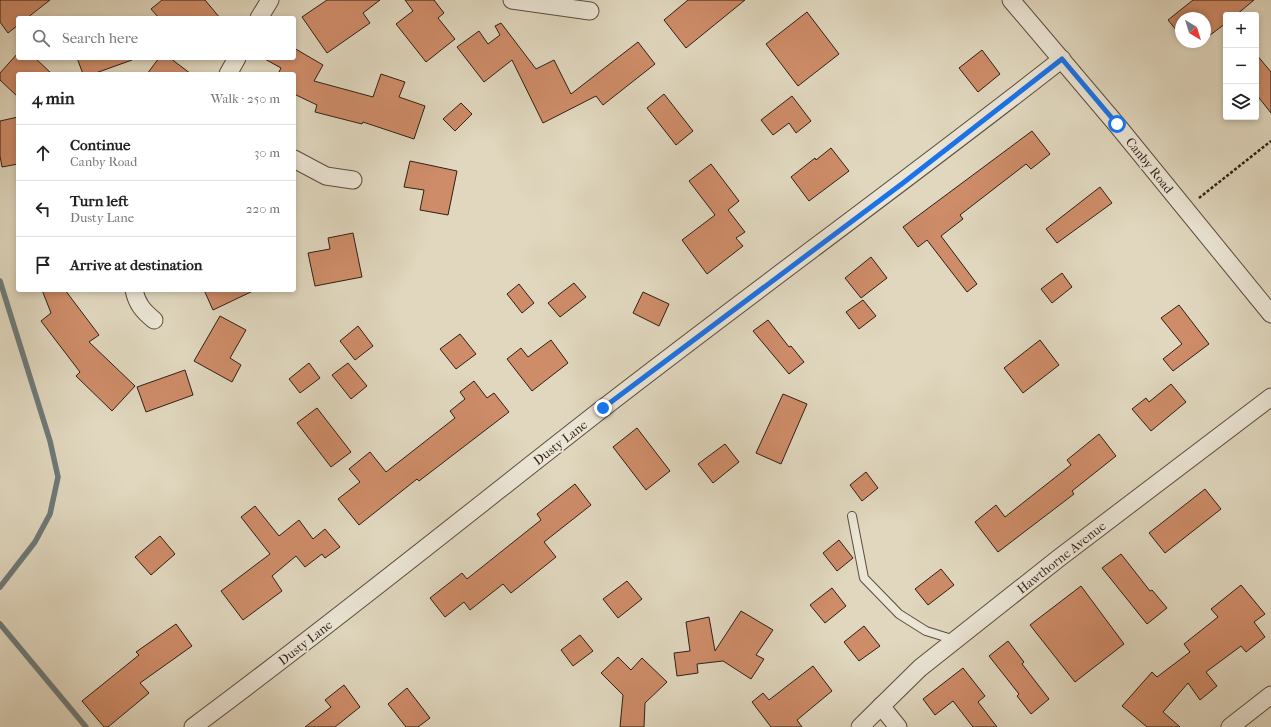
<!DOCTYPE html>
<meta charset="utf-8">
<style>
body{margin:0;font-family:"IM FELL French Canon",serif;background:#f6f6f6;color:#222}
.controls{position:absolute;right:12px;top:12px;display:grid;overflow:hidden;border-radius:4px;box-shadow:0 2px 6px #0003}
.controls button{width:36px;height:36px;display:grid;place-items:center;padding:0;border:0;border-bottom:1px solid #e0e0e0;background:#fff;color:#222;font:20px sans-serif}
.compass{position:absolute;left:1175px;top:12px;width:36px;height:36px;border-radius:50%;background:#fff;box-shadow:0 2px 6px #0003;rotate:142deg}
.stop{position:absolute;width:12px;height:12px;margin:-9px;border:3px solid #1a73e8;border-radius:50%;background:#fff}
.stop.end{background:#1a73e8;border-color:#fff;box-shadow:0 1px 4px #0008}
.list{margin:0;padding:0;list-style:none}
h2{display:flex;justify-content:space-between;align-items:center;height:52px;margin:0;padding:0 16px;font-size:17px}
h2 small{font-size:13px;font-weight:400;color:#767676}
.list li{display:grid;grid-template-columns:26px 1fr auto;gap:12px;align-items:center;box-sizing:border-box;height:56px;padding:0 16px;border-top:1px solid #e0e0e0}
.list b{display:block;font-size:15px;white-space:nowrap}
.list p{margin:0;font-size:13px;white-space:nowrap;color:#767676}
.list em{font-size:13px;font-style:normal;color:#767676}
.icon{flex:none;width:22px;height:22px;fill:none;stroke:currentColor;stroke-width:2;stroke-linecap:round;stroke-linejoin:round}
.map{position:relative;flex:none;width:1271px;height:727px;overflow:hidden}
.search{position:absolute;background:#fff;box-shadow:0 2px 6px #0003;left:16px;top:16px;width:280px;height:44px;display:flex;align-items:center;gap:10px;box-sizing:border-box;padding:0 14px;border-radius:4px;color:#767676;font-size:15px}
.panel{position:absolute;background:#fff;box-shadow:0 2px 6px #0003;left:16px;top:72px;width:280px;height:220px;border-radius:4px}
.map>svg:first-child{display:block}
</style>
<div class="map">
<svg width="1271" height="727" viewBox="0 0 1271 727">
<rect width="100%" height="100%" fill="#e0d7be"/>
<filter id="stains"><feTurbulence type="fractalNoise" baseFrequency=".005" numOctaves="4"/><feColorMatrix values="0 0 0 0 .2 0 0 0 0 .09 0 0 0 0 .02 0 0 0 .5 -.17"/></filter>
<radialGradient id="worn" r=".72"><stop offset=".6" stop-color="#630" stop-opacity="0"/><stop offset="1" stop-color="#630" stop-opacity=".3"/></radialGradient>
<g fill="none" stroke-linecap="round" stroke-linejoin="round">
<g stroke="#6e7a78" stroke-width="5.5">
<path d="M0,281L50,441L58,477L50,514L35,542L0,587"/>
<path d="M0,624L86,727"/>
</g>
</g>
<g fill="#ce8c69" stroke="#2e1f14">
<path d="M0,0H50L27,18H18V25L8,33L0,22Z"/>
<path d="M162,0H205L220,18H159L151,9Z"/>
<path d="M327,0H380L363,13L370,23L327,53L302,17Z"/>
<path d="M405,0H434L444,13L438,18L455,39L426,62L396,24L413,11Z"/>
<path d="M688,0H745L686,48L664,20Z"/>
<path d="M1193,0H1254L1236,15H1226V23L1205,39V18H1181V36L1168,20Z"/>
<path d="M807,12L839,54L798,86L766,44Z"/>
<path d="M501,23L536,69L554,60L571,94L638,42L655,64L603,105L596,96L543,123L512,60L484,82L457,47L479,31L488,44L500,35L495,26Z"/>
<path d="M294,48L323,65L314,81L373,97L381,74L405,82L399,97L425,106L414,139L363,122L362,124L315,112L317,105L294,94V74H278L281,68L263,58H294Z"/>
<path d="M982,50L1000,74L978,92L959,68Z"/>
<path d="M18,53V58H35L52,74H18V97L0,80V73Z"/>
<path d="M1256,54L1271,72V113L1256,94Z"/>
<path d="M77,58H132V60L93,74H83Z"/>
<path d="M159,58H170L191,74H147Z"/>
<path d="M664,94L693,131L676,145L647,108Z"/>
<path d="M792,96L811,121L796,133L789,123L773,135L761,120Z"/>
<path d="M461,103L472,114L455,131L443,119Z"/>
<path d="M18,117V164L2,167L0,156V121Z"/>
<path d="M1032,131L1050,154L1031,169L1026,164L960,215L963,219L941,236L977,284L967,292L927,240L918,247L903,227Z"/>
<path d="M831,148L849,171L809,201L791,177L815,158L816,160Z"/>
<path d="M410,161L457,171L448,215L420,210L424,190L404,187Z"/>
<path d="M711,164L739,201L728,210L745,232L736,238L743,246L707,274L682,240L715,215L689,181Z"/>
<path d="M1100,187L1112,203L1057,243L1046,229Z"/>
<path d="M353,233L362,277L315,286L308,253L330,249L328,238Z"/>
<path d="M871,257L887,278L861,298L845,278Z"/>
<path d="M1062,273L1072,287L1052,303L1041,289Z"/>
<path d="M574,283L586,297L560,317L548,303Z"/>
<path d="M519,284L534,303L522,313L507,294Z"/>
<path d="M42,290H65L99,335L89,342L135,386L112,411L76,376L80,372L41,321L51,313Z"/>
<path d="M204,290H255L213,310Z"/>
<path d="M643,292L669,304L659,326L633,313Z"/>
<path d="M863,300L876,316L859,329L846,312Z"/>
<path d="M1179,305L1209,344L1173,371L1163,359L1182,344L1161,318Z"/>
<path d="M220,316L246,330L230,358L241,365L232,382L194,361Z"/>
<path d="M768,320L789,347L791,346L804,362L789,374L753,331Z"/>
<path d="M358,326L373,346L355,360L340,341Z"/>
<path d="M460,334L476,354L456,369L440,349Z"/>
<path d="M551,340L568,363L532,391L507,359L521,348L528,357Z"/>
<path d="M1040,340L1059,365L1023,393L1004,368Z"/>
<path d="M309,363L320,378L300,393L289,379Z"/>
<path d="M348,363L367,386L351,399L332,375Z"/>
<path d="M185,370L193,395L146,412L137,387Z"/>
<path d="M474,381L487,398L494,393L509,412L419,481L417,479L359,525L338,499L360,482L349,469L370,452L386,472L455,418L450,411L465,399L460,392Z"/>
<path d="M1171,384L1186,402L1151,431L1132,409L1146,398L1149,402Z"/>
<path d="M783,394L807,404L781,464L756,453Z"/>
<path d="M317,408L351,452L331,467L297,423Z"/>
<path d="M637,428L670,471L646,490L613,447Z"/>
<path d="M1099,434L1116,456L1072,491L1074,494L998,552L975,522L996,505L1005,517L1071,465L1067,460Z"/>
<path d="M725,444L739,462L713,483L698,464Z"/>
<path d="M866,472L878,488L862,501L850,485Z"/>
<path d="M575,484L591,505L544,542L556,557L511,593L503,584L470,610L464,602L445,617L430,598L462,573L467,579L541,520L537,514Z"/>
<path d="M1205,489L1221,509L1165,553L1149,533Z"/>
<path d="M255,506L279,536L299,520L313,539L325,529L340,547L325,558L322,554L305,567L296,556L272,576L282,591L243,620L221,591L270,554L241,517Z"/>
<path d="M160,536L175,554L151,575L135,557Z"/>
<path d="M839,540L853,558L837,571L823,553Z"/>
<path d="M1121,554L1150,591L1152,590L1167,608L1147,624L1102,568Z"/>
<path d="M941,569L954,585L928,605L915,589Z"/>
<path d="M627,581L642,599L618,618L603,599Z"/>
<path d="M1241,585L1265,614L1254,622L1265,637L1246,652L1241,646L1206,672L1217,686L1200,700L1188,683L1163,712L1180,727H1147L1122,706L1152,672L1157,677L1190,652L1184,644L1218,617L1211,609Z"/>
<path d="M1081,586L1124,644L1075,682L1030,625Z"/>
<path d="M832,588L846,606L825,623L810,605Z"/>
<path d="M741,611L773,630L756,655L764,659L751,679L723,661L697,664L698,673L677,676L674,653L690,651L686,622L709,617L715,651Z"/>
<path d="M176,624L192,646L140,683L149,693L108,727H104L82,701L139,655L136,652Z"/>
<path d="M864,626L880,646L859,661L844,642Z"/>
<path d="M580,635L593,651L573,666L561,650Z"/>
<path d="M1008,641L1024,662L1022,664L1049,699L1031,714L1017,696L1019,694L989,656Z"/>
<path d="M618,657L631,670L642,658L667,682L645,703L644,727H620L623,695L601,673Z"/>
<path d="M813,666L832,691L797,720L802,727H771L752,702L763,693L769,700Z"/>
<path d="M963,668L985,696L978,702L997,727H973L953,701L935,715L923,699Z"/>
<path d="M344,685L360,707L335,727H305L331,707L325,700Z"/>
<path d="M407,688L430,718L418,727H406L388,704Z"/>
</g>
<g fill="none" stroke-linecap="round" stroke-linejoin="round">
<g stroke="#5a4d3e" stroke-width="10">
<path id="lane" d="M852,516L864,578L899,614L926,631L955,640"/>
</g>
<g stroke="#5a4d3e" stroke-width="19">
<g id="street">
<path d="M512,0L590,11"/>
<path d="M1011,0L1117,125L1271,314"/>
<path d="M259,18L270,0"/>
<path d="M228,74L237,58"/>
<path d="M294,159L326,176L353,180"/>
<path d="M134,290C137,304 143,311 154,320"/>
<path d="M881,706L898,727"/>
<path d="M193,727C332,624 466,515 602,409C754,291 910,178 1062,59"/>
<path d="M860,727L920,668L1059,558L1271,397"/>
<path d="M1230,727L1271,695"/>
</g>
</g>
<path stroke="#2e1f14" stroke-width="2.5" stroke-dasharray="3 2" stroke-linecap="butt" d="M1199,198L1271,141"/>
<use href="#lane" stroke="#ebe5d5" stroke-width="8"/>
<use href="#street" stroke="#ebe5d5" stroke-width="17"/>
</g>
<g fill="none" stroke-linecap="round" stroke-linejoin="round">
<path stroke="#1a73e8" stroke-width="5" d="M603,408L903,183L1062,59L1117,124"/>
</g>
<g text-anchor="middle" stroke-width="4" stroke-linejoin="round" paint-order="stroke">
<g font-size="13" fill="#2e1f14" stroke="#ebe5d5">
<text transform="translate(1150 165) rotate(51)" y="5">Canby Road</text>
<text transform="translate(560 442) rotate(-38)" y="5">Dusty Lane</text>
<text transform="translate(1061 557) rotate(-38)" y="5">Hawthorne Avenue</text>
<text transform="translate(305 642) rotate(-38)" y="5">Dusty Lane</text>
</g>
</g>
<rect width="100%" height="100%" filter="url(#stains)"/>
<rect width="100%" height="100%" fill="url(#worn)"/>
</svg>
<div class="controls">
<button>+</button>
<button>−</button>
<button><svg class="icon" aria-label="layers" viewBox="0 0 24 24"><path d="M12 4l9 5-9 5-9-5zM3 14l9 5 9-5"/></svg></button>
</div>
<svg class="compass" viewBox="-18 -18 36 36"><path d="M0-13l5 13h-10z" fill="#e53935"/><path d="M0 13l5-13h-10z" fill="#767676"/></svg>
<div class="stop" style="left:1117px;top:124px"></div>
<div class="stop end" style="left:603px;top:408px"></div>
<div class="search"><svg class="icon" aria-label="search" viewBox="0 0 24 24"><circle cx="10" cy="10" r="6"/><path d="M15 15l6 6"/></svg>Search here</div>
<section class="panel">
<h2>4 min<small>Walk · 250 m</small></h2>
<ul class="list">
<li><svg class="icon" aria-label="ahead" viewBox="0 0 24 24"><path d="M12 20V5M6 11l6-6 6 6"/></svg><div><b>Continue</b><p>Canby Road</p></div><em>30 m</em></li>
<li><svg class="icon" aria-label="left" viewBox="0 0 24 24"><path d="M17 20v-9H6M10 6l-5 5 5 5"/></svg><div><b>Turn left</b><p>Dusty Lane</p></div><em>220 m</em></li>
<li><svg class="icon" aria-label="arrive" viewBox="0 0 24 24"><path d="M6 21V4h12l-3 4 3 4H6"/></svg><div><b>Arrive at destination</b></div></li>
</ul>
</section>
</div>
